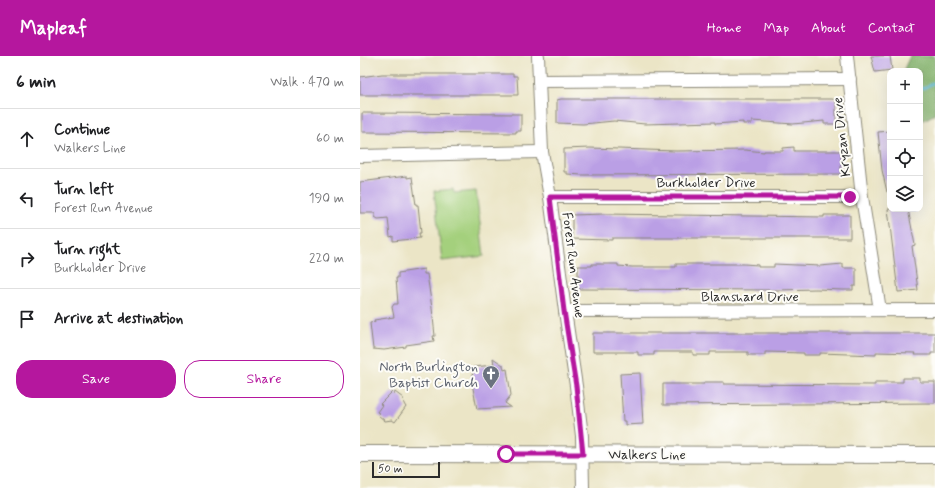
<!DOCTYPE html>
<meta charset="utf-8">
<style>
body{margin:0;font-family:Mynerve,sans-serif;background:#f6f6f6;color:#202124}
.controls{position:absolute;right:12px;top:12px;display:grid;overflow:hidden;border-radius:8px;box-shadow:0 4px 16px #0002}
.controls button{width:36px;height:36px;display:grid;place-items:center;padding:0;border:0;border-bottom:1px solid #e0e0e0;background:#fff;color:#202124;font:20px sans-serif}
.scale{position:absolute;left:12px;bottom:10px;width:68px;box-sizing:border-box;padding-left:4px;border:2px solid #2b2b2b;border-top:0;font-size:11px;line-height:14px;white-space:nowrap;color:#2b2b2b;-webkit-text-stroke:3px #fdfcf7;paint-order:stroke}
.stop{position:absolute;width:12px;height:12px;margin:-9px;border:3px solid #b5179e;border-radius:50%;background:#fff}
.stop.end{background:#b5179e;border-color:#fff;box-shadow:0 1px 4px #0008}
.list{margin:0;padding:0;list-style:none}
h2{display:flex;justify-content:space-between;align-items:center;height:52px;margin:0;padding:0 16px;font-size:17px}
h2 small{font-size:13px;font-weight:400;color:#757577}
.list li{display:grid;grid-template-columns:26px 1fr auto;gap:12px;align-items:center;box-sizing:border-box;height:60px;padding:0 16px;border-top:1px solid #e0e0e0}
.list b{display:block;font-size:15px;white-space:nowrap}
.list p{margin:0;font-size:13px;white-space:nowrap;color:#757577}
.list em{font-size:13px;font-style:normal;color:#757577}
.actions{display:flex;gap:8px;padding:12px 16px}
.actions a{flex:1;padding:9px 0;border:1px solid #b5179e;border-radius:16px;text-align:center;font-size:14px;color:#b5179e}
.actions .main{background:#b5179e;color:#fff}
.icon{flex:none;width:22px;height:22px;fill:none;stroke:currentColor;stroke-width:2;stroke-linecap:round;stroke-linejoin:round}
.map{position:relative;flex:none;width:575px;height:432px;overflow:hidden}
header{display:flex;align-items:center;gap:24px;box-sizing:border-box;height:56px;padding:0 20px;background:#b5179e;color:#fff}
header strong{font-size:19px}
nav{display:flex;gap:22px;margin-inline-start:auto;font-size:14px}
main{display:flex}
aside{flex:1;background:#fff}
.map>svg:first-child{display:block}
</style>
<header>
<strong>Mapleaf</strong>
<nav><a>Home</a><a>Map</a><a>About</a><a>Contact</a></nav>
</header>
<main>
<aside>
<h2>6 min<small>Walk · 470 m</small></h2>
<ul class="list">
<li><svg class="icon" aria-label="ahead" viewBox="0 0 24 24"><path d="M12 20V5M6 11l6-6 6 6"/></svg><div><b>Continue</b><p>Walkers Line</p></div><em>60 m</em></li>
<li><svg class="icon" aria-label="left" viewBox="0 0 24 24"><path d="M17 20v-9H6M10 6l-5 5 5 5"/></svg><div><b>Turn left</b><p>Forest Run Avenue</p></div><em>190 m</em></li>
<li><svg class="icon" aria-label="right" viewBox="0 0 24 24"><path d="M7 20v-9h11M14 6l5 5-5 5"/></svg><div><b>Turn right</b><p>Burkholder Drive</p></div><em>220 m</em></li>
<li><svg class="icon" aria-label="arrive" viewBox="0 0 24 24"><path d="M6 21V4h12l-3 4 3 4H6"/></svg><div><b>Arrive at destination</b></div></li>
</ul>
<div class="actions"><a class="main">Save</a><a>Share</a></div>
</aside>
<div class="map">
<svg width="575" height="432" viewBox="0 0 575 432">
<rect width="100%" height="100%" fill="#fdfcf7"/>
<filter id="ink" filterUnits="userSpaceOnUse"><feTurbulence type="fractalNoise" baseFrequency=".025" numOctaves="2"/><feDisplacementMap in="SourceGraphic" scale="8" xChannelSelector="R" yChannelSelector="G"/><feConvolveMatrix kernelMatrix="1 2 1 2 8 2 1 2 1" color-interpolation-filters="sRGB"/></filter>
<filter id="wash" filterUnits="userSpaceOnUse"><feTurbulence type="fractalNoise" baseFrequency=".012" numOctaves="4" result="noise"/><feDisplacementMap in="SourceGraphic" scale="16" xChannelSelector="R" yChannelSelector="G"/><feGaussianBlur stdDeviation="0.9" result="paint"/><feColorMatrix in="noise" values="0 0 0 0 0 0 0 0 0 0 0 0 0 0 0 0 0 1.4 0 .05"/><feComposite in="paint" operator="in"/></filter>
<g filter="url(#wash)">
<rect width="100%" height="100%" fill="#ebe5c6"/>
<path fill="#a4d07d" stroke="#687e54" d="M93,133L94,137L116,135L124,200L82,205L74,135Z"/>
<path fill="#83b26c" stroke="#576e4c" d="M550,0H575V58L564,64H560V15H543Z"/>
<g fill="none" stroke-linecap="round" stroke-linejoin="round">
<path stroke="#5cb8da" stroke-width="2.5" d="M560,34L575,26"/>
</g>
<g id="blocks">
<g fill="#ba9fe5">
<path d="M511,0H530L532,14L515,16Z"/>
<path d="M22,18H153V20H157L158,39H0V21Z"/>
<path d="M201,43H472L476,44V68H464V65L433,68L392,65V68H383V66L355,68V66L285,68L254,65L223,68L197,67V44Z"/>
<path d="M2,57L161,58V75H156V77L2,76Z"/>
<path d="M530,75V136H527L522,114L518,76Z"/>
<path d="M434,91V95H481V118L222,119L207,118V116H204V93L230,92L316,95L385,94L404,96V95H423V92Z"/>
<path d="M47,120V122L52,121L56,149H58L61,177H59L60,182L33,185V180L30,181L28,162L18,163L15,161V157H0V126Z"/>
<path d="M528,153H548L555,189L552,190L558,234L538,236Z"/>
<path d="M244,158L464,161V159H490V182H252V184L212,183V159Z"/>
<path d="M232,208H258V210L272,211H316V208H384L398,209V211H414V208L460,210L483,208V212H496V230H493V234H483L456,233L418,234L218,233V210H232Z"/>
<path d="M64,213V218H67L72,252L75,280H73L74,285L46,289V291L24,294L13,293L10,267L15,266L14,264L34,261L32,251L34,248H38L36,222H38V217Z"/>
<path d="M233,277H575V297H571V299H554L555,297L516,296V299L460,297V299H444V297L405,296V299H388V296H350V299H333V296H294V299H278V296H233Z"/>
<path d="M133,302L143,309L144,314L147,313L151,339L145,347L151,351L117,353L112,327L113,311L134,309Z"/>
<path d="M280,317L283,368L265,369V365H263L260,318Z"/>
<path d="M543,322H560V326H575V347L303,349V328H344V326H364V328L515,329V326H543Z"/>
<path d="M32,336L34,338L35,336L43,342L44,348L46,351L35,366L32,364L25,365L18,359L19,357L17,356L22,349L20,348Z"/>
</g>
</g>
</g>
<g filter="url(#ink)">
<use href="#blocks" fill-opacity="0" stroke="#8b8878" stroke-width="1"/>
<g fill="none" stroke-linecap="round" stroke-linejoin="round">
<g stroke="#8b8878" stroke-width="14">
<g id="minor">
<path d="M178,0L182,96L190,141L205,255L216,330L222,380L223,432"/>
<path d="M487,0L502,141L520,254"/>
<path d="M179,25L490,23"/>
<path d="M0,100L182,96"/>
<path d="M190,141H502"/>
<path d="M205,255L575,254"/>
</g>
</g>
<g stroke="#8b8878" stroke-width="18">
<path id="major" d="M0,398L575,399"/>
</g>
<use href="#minor" stroke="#fff" stroke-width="12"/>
<use href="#major" stroke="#fff" stroke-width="16"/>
</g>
</g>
<g fill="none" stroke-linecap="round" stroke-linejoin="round" filter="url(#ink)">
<path stroke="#b5179e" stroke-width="5" d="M146,398H223L216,330L204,255L190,141H490"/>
</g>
<defs>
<g id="church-pin" transform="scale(0.9)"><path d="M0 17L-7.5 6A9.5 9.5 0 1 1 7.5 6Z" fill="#6b7280" stroke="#fdfcf7"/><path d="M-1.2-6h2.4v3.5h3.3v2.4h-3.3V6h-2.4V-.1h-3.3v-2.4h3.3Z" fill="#fff"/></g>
</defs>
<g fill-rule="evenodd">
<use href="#church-pin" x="131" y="318"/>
</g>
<g text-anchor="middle" stroke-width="4" stroke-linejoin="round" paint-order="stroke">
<g font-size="14" fill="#2b2b2b" stroke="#fdfcf7">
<text transform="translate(481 81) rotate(-96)" y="5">Kryzan Drive</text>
<text x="346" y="131">Burkholder Drive</text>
<text transform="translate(214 209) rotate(83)" y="5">Forest Run Avenue</text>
<text x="390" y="245">Blanshard Drive</text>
<text x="287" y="403">Walkers Line</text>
</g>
<g font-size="14" fill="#5b616d" stroke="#fdfcf7" text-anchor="end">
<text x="118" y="315">North Burlington<tspan x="118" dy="16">Baptist Church</tspan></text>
</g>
</g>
</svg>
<div class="controls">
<button>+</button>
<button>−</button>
<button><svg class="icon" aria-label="locate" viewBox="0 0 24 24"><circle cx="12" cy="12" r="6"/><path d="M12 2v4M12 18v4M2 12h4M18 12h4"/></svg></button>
<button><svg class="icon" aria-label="layers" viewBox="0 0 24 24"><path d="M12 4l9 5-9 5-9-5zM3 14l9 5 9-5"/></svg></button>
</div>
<div class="scale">50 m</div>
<div class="stop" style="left:146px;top:398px"></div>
<div class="stop end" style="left:490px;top:141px"></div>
</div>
</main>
